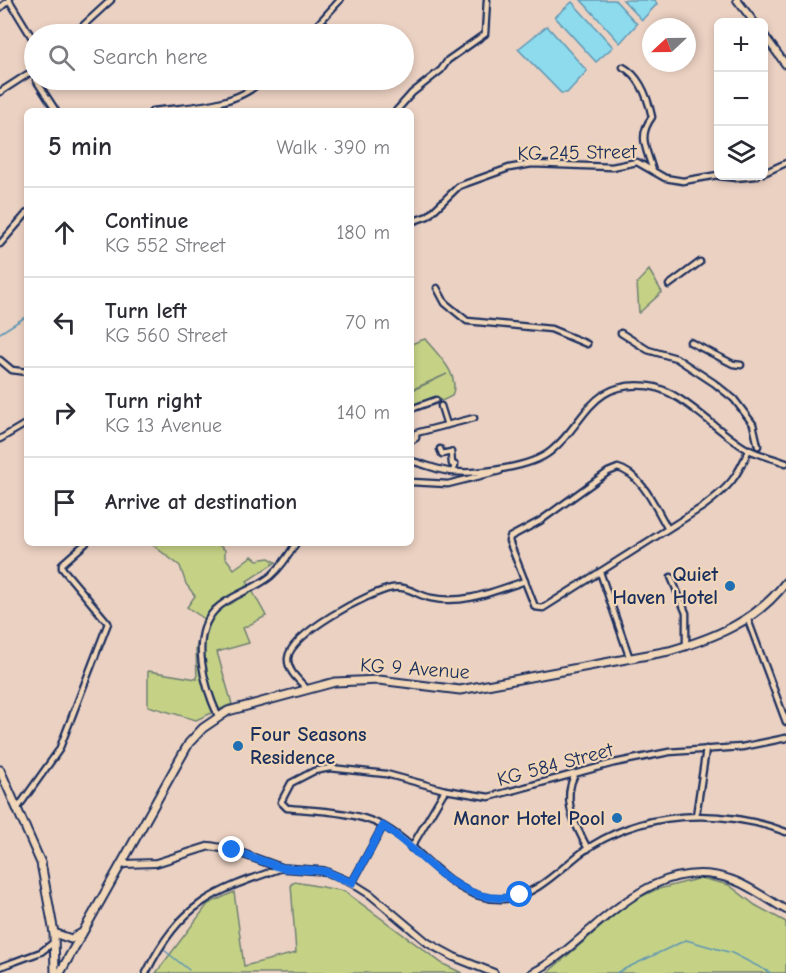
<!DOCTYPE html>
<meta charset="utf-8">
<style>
body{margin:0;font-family:"Comic Neue",sans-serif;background:#f2f2f3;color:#2b2b33}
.controls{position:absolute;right:18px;top:18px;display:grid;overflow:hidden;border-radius:9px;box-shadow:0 3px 9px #0003}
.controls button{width:54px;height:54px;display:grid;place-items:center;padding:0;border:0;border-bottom:2px solid #e1e1e2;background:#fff;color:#2b2b33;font:30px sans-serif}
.compass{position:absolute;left:642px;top:18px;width:54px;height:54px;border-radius:50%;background:#fff;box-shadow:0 3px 9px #0003;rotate:248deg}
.stop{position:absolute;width:18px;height:18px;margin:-14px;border:4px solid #1a73e8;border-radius:50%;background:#fff}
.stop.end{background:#1a73e8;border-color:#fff;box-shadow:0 2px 6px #0008}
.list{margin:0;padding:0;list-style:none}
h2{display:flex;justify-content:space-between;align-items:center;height:78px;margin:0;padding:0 24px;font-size:26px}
h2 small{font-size:20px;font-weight:400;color:#7c7c81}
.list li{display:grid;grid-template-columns:39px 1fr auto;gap:18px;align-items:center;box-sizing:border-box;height:90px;padding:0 24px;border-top:2px solid #e1e1e2}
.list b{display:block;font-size:22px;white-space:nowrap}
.list p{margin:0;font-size:20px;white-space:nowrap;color:#7c7c81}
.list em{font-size:20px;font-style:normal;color:#7c7c81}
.icon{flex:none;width:33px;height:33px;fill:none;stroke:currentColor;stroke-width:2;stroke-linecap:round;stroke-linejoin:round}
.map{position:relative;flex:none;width:786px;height:973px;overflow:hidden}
.search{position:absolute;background:#fff;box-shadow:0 3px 9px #0003;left:24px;top:24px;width:390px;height:66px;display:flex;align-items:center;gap:15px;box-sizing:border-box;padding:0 21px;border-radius:33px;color:#7c7c81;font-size:22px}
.panel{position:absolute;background:#fff;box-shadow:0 3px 9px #0003;left:24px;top:108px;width:390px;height:438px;border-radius:9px}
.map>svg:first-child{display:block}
</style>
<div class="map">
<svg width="786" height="973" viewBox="0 0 786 973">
<rect width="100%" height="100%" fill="#ebd1c2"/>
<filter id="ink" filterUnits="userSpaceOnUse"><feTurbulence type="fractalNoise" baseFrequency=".0167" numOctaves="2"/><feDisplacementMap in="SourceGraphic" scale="12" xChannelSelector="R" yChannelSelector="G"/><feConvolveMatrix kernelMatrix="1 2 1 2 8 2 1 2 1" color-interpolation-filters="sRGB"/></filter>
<g filter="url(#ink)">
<g fill="#c5d286" stroke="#708072" stroke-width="1.5">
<path d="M649,270L662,292L639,313L637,283Z"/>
<path d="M425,339C438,355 461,375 452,396L442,401L436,398L412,407L411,391L447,374L411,390V344Z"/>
<path d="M150,543H216L225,550V557L234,569L252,556L257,560L269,558L276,562L247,581L266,616L243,628L249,643L217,652L232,704L196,720L148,706V671L197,679L196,649L203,618L187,607L195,596L186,584L180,566Z"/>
<path d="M701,878L729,885L755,905L786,922V973H547L630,902L655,890Z"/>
<path d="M295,882L344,891L443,964L462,973H156L208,904L234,892L244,966L296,953L291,884Z"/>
</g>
<g fill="#8ddbec" stroke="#5f96b3" stroke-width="1.5">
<path d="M581,0H615L637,24L620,43Z"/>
<path d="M623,0H655L657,4L642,20Z"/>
<path d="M572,2L613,47L596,62L555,17Z"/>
<path d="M547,26L587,71L567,93H561L518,49Z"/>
</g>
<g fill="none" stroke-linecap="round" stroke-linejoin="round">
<g stroke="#5f96b3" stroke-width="1.5">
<path d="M0,333L27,316"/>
<path d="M164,950L189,970"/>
<path d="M616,973L686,940L732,953L771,973"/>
</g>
<g stroke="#1b2f5e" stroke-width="9">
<g id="minor">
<path d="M9,0L34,41"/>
<path d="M0,8L9,0"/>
<path d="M74,34L111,0"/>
<path d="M309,34L340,0"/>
<path d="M623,67C640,76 648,98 652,117C637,137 647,149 653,171"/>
<path d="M36,80L56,111"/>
<path d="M0,92L34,70"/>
<path d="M152,111C186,107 237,107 262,80"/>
<path d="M396,111L412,93L441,70L448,60L485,34L487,0"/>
<path d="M764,173L786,163"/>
<path d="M719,176L736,178L756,176"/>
<path d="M411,222L428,216L459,186L509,168L532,164L612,167L637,162L665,178L683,181L718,175"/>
<path d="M0,244L27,213"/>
<path d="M669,285L700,262"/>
<path d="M437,288L445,303L467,321L551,329L587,344"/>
<path d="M621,333L648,350L676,358L714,383L734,399L753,424L758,446"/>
<path d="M690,342L733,364L741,365"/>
<path d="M0,360L12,370L27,372"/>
<path d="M441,406L447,425"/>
<path d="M411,409L436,400"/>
<path d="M0,439L27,423"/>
<path d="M411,441L416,438V433L474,418"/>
<path d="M440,449L442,454L451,452L452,464L455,465L453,472"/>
<path d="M411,461C425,464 441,472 455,472C480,474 532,467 551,451C586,423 589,380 648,386C680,389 718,433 747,449C759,455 773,458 786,463"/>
<path d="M411,482L448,484L500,471"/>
<path d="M668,529C656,509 642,474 618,468L608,472L540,521L510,537L509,541L535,607L543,608L704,506C729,487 737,478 749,449"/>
<path d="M600,572L630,659"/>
<path d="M671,577L686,613V647"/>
<path d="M748,620L786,722"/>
<path d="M306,688C299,680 287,671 288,658C290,634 369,592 392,588C406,585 417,595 431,598C463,605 495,591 525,581"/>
<path d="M218,716C205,687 189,638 215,610C230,595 254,590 271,576C281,567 289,555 296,543"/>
<path d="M786,738L742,747L669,752L614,763L489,797L445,790L386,774L330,768L314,771L291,783L281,802L287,808C317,811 353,811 381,825C423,846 451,902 504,899C534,897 558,871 581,853C640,810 720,807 786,832"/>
<path d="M575,774C561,801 575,824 588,849"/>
<path d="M17,809L59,750L108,623L62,568V564L86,543"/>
<path d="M696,816L706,749"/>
<path d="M411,848L445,790"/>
<path d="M352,883L383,826"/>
<path d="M0,967L41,952L54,942"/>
<path d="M146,973C181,903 212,892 282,868"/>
</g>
</g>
<g stroke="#1b2f5e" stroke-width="10">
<g id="tertiary">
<path d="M737,0L754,22"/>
<path d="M764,35L786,65"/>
<path d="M123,864L156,863L210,846L232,850L282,868L324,871L352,883L371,895L428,943L454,957L494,973"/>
<path d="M532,973C554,962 572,945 591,929C630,895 675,861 730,879C749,885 768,900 786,910"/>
</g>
</g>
<g stroke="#1b2f5e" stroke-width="11">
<g id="secondary">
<path d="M0,770L41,863L54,933L55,973"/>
<path d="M54,933L71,939L80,934"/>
<path d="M60,973L189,743L203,728L228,711L335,682L379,680L460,690L669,651C714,638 757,621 786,582"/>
</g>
</g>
<use href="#minor" stroke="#f1d6b8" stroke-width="4.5"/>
<use href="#tertiary" stroke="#f1d6b8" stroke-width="6"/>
<use href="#secondary" stroke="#f1d6b8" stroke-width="7"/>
</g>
</g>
<g fill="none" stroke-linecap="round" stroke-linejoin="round" filter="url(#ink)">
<path stroke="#1a73e8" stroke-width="8" d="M232,850L282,868L324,871L352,883L383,826C426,854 462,912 520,895"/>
</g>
<g fill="#1f6fb2" stroke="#f1d6b8" stroke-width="2">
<circle cx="730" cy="586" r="6"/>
<circle cx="238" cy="746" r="6"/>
<circle cx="617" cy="818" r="6"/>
</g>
<g text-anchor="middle" stroke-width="4.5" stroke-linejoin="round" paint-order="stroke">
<g font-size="20" fill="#1b2f5e" stroke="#f1d6b8">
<text transform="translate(577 152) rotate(-1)" y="7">KG 245 Street</text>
<text transform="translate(415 668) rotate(4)" y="7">KG 9 Avenue</text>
<text transform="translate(555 764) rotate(-15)" y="7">KG 584 Street</text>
</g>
<g font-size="20" font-weight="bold" fill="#1b2f5e" stroke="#f1d6b8" text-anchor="end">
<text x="718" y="581">Quiet<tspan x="718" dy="23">Haven Hotel</tspan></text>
<text x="250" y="741" text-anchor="start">Four Seasons<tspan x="250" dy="23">Residence</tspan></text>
<text x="605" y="825">Manor Hotel Pool</text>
</g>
</g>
</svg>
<div class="controls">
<button>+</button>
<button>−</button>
<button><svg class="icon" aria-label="layers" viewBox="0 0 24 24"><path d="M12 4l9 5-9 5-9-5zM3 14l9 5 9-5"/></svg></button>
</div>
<svg class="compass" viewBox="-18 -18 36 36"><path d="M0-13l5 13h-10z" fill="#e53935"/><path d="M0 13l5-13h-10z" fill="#7c7c81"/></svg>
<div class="stop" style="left:520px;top:895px"></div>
<div class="stop end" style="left:232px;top:850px"></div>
<div class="search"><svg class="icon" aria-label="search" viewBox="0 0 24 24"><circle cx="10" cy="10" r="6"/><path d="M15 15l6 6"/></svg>Search here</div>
<section class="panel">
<h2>5 min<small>Walk · 390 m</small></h2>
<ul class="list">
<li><svg class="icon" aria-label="ahead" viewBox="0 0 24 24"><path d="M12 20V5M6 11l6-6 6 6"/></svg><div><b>Continue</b><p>KG 552 Street</p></div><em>180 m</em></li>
<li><svg class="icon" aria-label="left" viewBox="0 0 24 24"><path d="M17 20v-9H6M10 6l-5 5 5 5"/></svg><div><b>Turn left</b><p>KG 560 Street</p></div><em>70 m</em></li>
<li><svg class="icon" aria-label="right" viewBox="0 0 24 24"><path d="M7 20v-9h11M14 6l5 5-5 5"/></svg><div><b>Turn right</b><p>KG 13 Avenue</p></div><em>140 m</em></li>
<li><svg class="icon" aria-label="arrive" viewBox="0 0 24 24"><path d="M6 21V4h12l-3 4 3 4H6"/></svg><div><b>Arrive at destination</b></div></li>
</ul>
</section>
</div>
